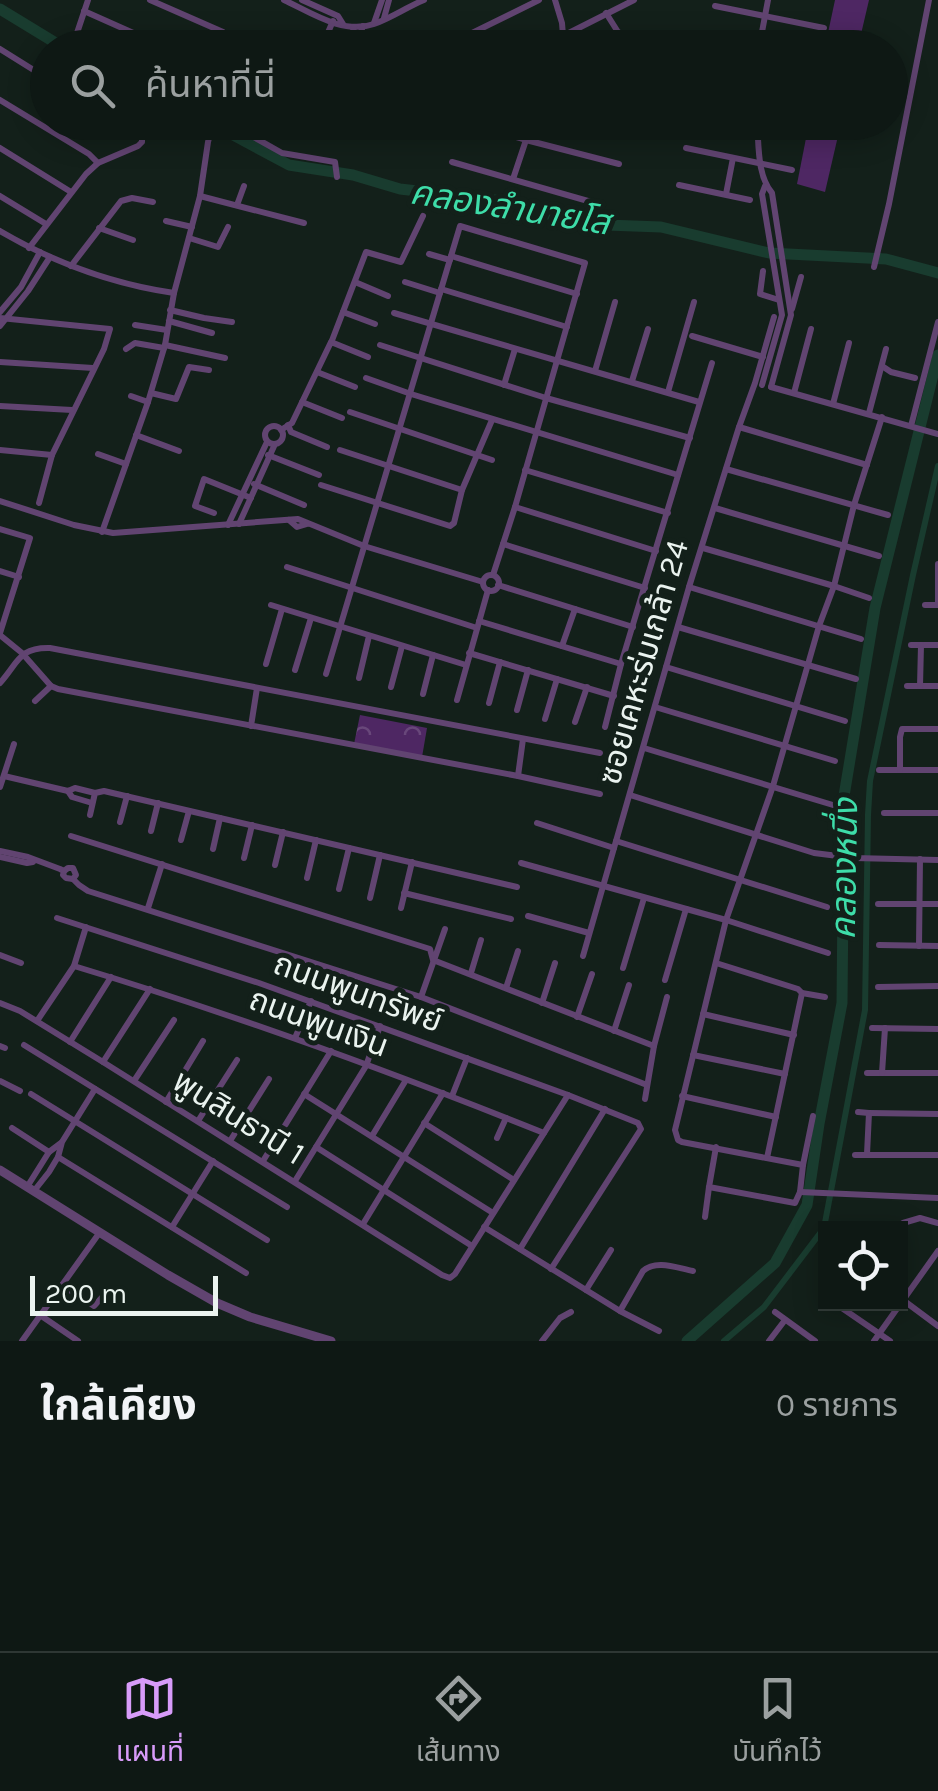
<!DOCTYPE html>
<html lang="th">
<meta charset="utf-8">
<style>
body{margin:0;font-family:Karla,"Noto Sans Thai",sans-serif;background:#1c2522;color:#f1f3f6}
.controls{position:absolute;right:30px;bottom:30px;display:grid;overflow:hidden;border-radius:0px;box-shadow:0 5px 25px #0003}
.controls button{width:90px;height:90px;display:grid;place-items:center;padding:0;border:0;border-bottom:2px solid #2e3734;background:#0e1814;color:#f1f3f6;font:50px sans-serif}
.scale{position:absolute;left:30px;bottom:25px;width:188px;box-sizing:border-box;padding-left:10px;border:5px solid #eaf3ef;border-top:0;font-size:28px;line-height:35px;white-space:nowrap;color:#eaf3ef;-webkit-text-stroke:8px #13201a;paint-order:stroke}
.list{margin:0;padding:0;list-style:none}
h2{display:flex;justify-content:space-between;align-items:center;height:130px;margin:0;padding:0 40px;font-size:42px}
h2 small{font-size:32px;font-weight:400;color:#9ba0a0}
.icon{flex:none;width:55px;height:55px;fill:none;stroke:currentColor;stroke-width:2;stroke-linecap:round;stroke-linejoin:round}
.map{position:relative;flex:none;width:938px;height:1341px;overflow:hidden}
.search{position:absolute;background:#0e1814;box-shadow:0 5px 25px #0003;left:30px;right:30px;top:30px;height:110px;display:flex;align-items:center;gap:25px;box-sizing:border-box;padding:0 35px;border-radius:55px;color:#9ba0a0;font-size:38px}
.sheet{height:310px;background:#0e1814}
nav{display:flex;justify-content:space-around;align-items:center;box-sizing:border-box;height:140px;border-top:2px solid #2e3734;background:#0e1814;font-size:28px;color:#9ba0a0}
nav a{display:grid;justify-items:center;gap:5px}
nav .on{color:#d79bf9}
.map>svg:first-child{display:block}
</style>
<div class="map">
<svg width="938" height="1341" viewBox="0 0 938 1341">
<defs>
<pattern id="forest-crowns" width="20" height="18" patternUnits="userSpaceOnUse" patternTransform="scale(2.5)"><rect width="20" height="18" fill="#4e2763"/><path d="M2 6a3 3 0 1 1 6 0M12 15a3 3 0 1 1 6 0" fill="none" stroke="#68477a"/></pattern>
</defs>
<rect width="100%" height="100%" fill="#13201a"/>
<g fill="#4e2763">
<path d="M835,0H869L858,47H825Z"/>
<path d="M809,123H841L825,192L797,184Z"/>
</g>
<path fill="url(#forest-crowns)" d="M360,715L427,728L422,757L354,744Z"/>
<g fill="none" stroke-linecap="round" stroke-linejoin="round">
<path stroke="#193c2f" stroke-width="6" d="M724,1341L764,1307L824,1228L865,1010L868,815L870,781L913,575L938,466"/>
<g stroke="#193c2f" stroke-width="11">
<path d="M0,9L64,48"/>
<path d="M209,122L289,165L353,175L400,189L512,202L579,224L661,227L769,253L886,259L938,273"/>
<path d="M687,1341L775,1263L807,1205L819,1124L842,1003L844,796L875,608L938,355"/>
</g>
<g stroke="#614471" stroke-width="6">
<path d="M150,0L223,32L226,35L225,48"/>
<path d="M284,0C310,12 343,35 374,24C391,18 407,7 424,0"/>
<path d="M302,0L338,16L343,24"/>
<path d="M555,0L562,23L564,48"/>
<path d="M715,6L824,28"/>
<path d="M84,11L167,48"/>
<path d="M606,13L618,32L637,41"/>
<path d="M384,18L389,0"/>
<path d="M374,23L382,0"/>
<path d="M309,33L320,37H326L333,21"/>
<path d="M709,42L740,48"/>
<path d="M87,48L78,42L76,36L88,0"/>
<path d="M349,48L354,27"/>
<path d="M355,48L363,26"/>
<path d="M462,48L464,39L468,35L539,0"/>
<path d="M539,48L634,0"/>
<path d="M759,48L768,0"/>
<path d="M0,49L48,79"/>
<path d="M0,100L89,154L98,163"/>
<path d="M227,122L282,153L335,162L337,177"/>
<path d="M377,122L391,126"/>
<path d="M740,122L797,134"/>
<path d="M757,122C759,146 757,175 772,193L791,315L771,387"/>
<path d="M469,123L526,140L619,164"/>
<path d="M0,148L71,192"/>
<path d="M686,148L792,170"/>
<path d="M452,162L602,205"/>
<path d="M513,179L526,140L535,122"/>
<path d="M679,185L750,200"/>
<path d="M726,194L733,158"/>
<path d="M0,196L46,224"/>
<path d="M200,196L304,223"/>
<path d="M237,205L244,186"/>
<path d="M166,221L192,227"/>
<path d="M99,228L133,240"/>
<path d="M0,231C53,262 112,284 174,293"/>
<path d="M189,238L218,247L228,227"/>
<path d="M29,248L86,174L98,163L138,146L142,142V133L139,131L116,122"/>
<path d="M429,254L450,260"/>
<path d="M451,256L577,294"/>
<path d="M71,266L121,201L132,198L153,202"/>
<path d="M874,267L889,204L929,0"/>
<path d="M763,271L760,294L779,300"/>
<path d="M355,282L388,296"/>
<path d="M405,282L440,293"/>
<path d="M441,289L567,327"/>
<path d="M792,309L801,277"/>
<path d="M170,310L204,318L232,322"/>
<path d="M0,312L21,287L40,252"/>
<path d="M343,312L375,324"/>
<path d="M394,313L699,402"/>
<path d="M0,318L110,329L104,349L52,455L39,503"/>
<path d="M169,321L212,333"/>
<path d="M135,325L167,330"/>
<path d="M0,326L28,291L50,257"/>
<path d="M692,336L763,357"/>
<path d="M331,343L366,252L401,262L423,216"/>
<path d="M165,345L225,358"/>
<path d="M380,345L546,398L690,438"/>
<path d="M126,349L135,343L164,348"/>
<path d="M0,362L93,368"/>
<path d="M882,366L891,372L915,378"/>
<path d="M595,371L615,302"/>
<path d="M317,372L355,387"/>
<path d="M366,378L411,394L678,475"/>
<path d="M632,381L648,329"/>
<path d="M504,385L515,349"/>
<path d="M762,385L782,315L762,194L765,186"/>
<path d="M771,387L938,434"/>
<path d="M668,392L694,302"/>
<path d="M151,393L176,399L189,367L209,370"/>
<path d="M794,393L811,329"/>
<path d="M131,396L148,402"/>
<path d="M302,402L342,418"/>
<path d="M833,404L849,343"/>
<path d="M0,406L72,410"/>
<path d="M350,412L492,460"/>
<path d="M869,413L886,349"/>
<path d="M288,425L291,432L327,447"/>
<path d="M911,426L938,322"/>
<circle cx="274" cy="435" r="9"/>
<path d="M739,427L867,465"/>
<path d="M281,430L292,423L331,342L368,357"/>
<path d="M136,435L179,451"/>
<path d="M0,450L52,455"/>
<path d="M340,450L462,490"/>
<path d="M98,454L126,464"/>
<path d="M268,455L319,475"/>
<path d="M726,469L888,515"/>
<path d="M525,470L668,513"/>
<path d="M254,484L304,505"/>
<path d="M321,485L450,526L454,523L462,490L492,420"/>
<path d="M0,501L74,525L113,533L298,519L364,546L483,582"/>
<path d="M515,507L656,551"/>
<path d="M715,508L879,556"/>
<path d="M214,513L195,506L204,479L251,498"/>
<path d="M289,520L297,527L307,524"/>
<path d="M239,524L275,444"/>
<path d="M228,525L267,442"/>
<path d="M0,529L30,538L0,633"/>
<path d="M102,532L148,402L165,345L174,293L200,196L208,142L213,122"/>
<path d="M503,544L645,588"/>
<path d="M703,548L834,586L869,598"/>
<path d="M938,564V605"/>
<path d="M287,567L477,628"/>
<path d="M0,571L19,577"/>
<circle cx="491" cy="583" r="8"/>
<path d="M498,585L633,627"/>
<path d="M689,587L861,639"/>
<path d="M271,605L466,665"/>
<path d="M925,605H938"/>
<path d="M479,621L621,664"/>
<path d="M678,627L856,679"/>
<path d="M0,635L22,653L51,686L58,689L518,776L600,794"/>
<path d="M911,645H938"/>
<path d="M562,646L575,609"/>
<path d="M469,653L614,696"/>
<path d="M266,664L282,609"/>
<path d="M666,667L845,721"/>
<path d="M295,670L311,618"/>
<path d="M326,674L460,226L585,263L515,507L493,575"/>
<path d="M359,678L369,636"/>
<path d="M0,683C18,663 19,647 50,648L600,753"/>
<path d="M907,686H938"/>
<path d="M920,686L921,645"/>
<path d="M391,687L402,646"/>
<path d="M423,694L433,655"/>
<path d="M457,700L488,590"/>
<path d="M35,701L51,686"/>
<path d="M489,703L500,662"/>
<path d="M655,707L835,761"/>
<path d="M517,710L528,670"/>
<path d="M545,719L557,679"/>
<path d="M575,722L587,687"/>
<path d="M251,726L257,688"/>
<path d="M605,727L621,664L712,363"/>
<path d="M644,748L833,805"/>
<path d="M879,770H938"/>
<path d="M900,770V737L902,729H938"/>
<path d="M4,776L68,791L75,788L95,793"/>
<path d="M518,776L523,739"/>
<path d="M0,787L14,744"/>
<path d="M68,791L72,797L92,803"/>
<path d="M630,795L814,853L854,858L938,860"/>
<path d="M884,813H938"/>
<path d="M90,815L95,793L104,791L517,887"/>
<path d="M120,822L127,796"/>
<path d="M537,823L614,848"/>
<path d="M151,831L158,803"/>
<path d="M71,836L430,949L433,960L654,1046"/>
<path d="M181,840L189,811"/>
<path d="M616,841L827,907"/>
<path d="M213,849L220,818"/>
<path d="M0,851L28,857L60,869L64,871L63,875L66,878L73,879L79,885L88,891L421,997L647,1085"/>
<path d="M0,857L27,863L33,862"/>
<path d="M244,858L252,825"/>
<path d="M521,863L726,920L828,953"/>
<path d="M275,865L283,832"/>
<path d="M64,871L68,868H73L76,875L73,879"/>
<path d="M307,878L316,840"/>
<path d="M339,889L349,848"/>
<path d="M404,893L511,919"/>
<path d="M370,898L380,855"/>
<path d="M878,904H938"/>
<path d="M148,908L162,864"/>
<path d="M401,908L412,862"/>
<path d="M528,916L589,933"/>
<path d="M57,918L259,983L568,1095L638,1123L641,1129L551,1269"/>
<path d="M879,945L938,946"/>
<path d="M919,946L920,859"/>
<path d="M0,955L21,963"/>
<path d="M583,956L689,587L739,427L755,383L774,317"/>
<path d="M716,963L798,989L802,993L825,997"/>
<path d="M74,966C233,1014 389,1071 544,1133"/>
<path d="M623,968L644,898"/>
<path d="M471,973L481,940"/>
<path d="M665,980L686,909"/>
<path d="M878,987L938,986"/>
<path d="M506,988L518,951"/>
<path d="M421,997L445,929"/>
<path d="M0,1003L20,1011L103,1062L442,1275L450,1278L455,1274L568,1095"/>
<path d="M542,1003L555,963"/>
<path d="M703,1014L794,1035"/>
<path d="M577,1017L592,974"/>
<path d="M37,1021L74,966L86,927"/>
<path d="M872,1028L938,1029"/>
<path d="M614,1031L629,985"/>
<path d="M295,1038L311,1001"/>
<path d="M70,1042L111,977"/>
<path d="M24,1045L287,1207"/>
<path d="M0,1046L5,1048"/>
<path d="M693,1055L785,1074"/>
<path d="M103,1062L150,989"/>
<path d="M867,1073H938"/>
<path d="M882,1073L885,1028"/>
<path d="M0,1081L20,1091"/>
<path d="M134,1081L174,1020"/>
<path d="M31,1094L267,1240"/>
<path d="M304,1094L493,1213"/>
<path d="M452,1096L467,1058"/>
<path d="M682,1096L776,1117"/>
<path d="M645,1099L654,1046L667,997"/>
<path d="M166,1102L203,1041"/>
<path d="M858,1112L869,1113L867,1154"/>
<path d="M869,1113L938,1114"/>
<path d="M198,1121L237,1060"/>
<path d="M424,1123L514,1180"/>
<path d="M12,1128L49,1152"/>
<path d="M372,1136L406,1080"/>
<path d="M497,1138L506,1118"/>
<path d="M230,1141L269,1079"/>
<path d="M316,1147L472,1246"/>
<path d="M716,1147L709,1187L795,1203L800,1192L803,1165L813,1116"/>
<path d="M855,1155H938"/>
<path d="M58,1157L246,1273"/>
<path d="M767,1158L802,993"/>
<path d="M263,1161L331,1051"/>
<path d="M803,1165L682,1142L678,1140L675,1130L726,920L773,786L819,626L834,586L854,505L882,417"/>
<path d="M295,1181L366,1066L380,1026"/>
<path d="M27,1187L49,1152L61,1143"/>
<path d="M34,1191L49,1172L58,1157L62,1142L95,1089"/>
<path d="M800,1192L938,1198"/>
<path d="M705,1217L709,1187"/>
<path d="M903,1223L920,1218L938,1223"/>
<path d="M363,1224L443,1093"/>
<path d="M172,1227L213,1161"/>
<path d="M484,1227L620,1311L659,1331"/>
<path d="M520,1249L605,1109"/>
<path d="M62,1285L94,1306L106,1293"/>
<path d="M586,1290L611,1250"/>
<path d="M903,1300L938,1326"/>
<path d="M836,1304L890,1341"/>
<path d="M620,1311L643,1271C656,1259 677,1268 693,1271"/>
<path d="M775,1312L815,1341"/>
<path d="M40,1315L78,1341"/>
<path d="M22,1341L100,1232"/>
<path d="M542,1341L560,1318L571,1312"/>
<path d="M769,1341L785,1320"/>
<path d="M874,1341L938,1251"/>
</g>
<path stroke="#614471" stroke-width="9" d="M0,1170L168,1275L217,1303L250,1317L331,1341"/>
</g>
<g text-anchor="middle" stroke-width="10" stroke-linejoin="round" paint-order="stroke">
<g font-size="32" fill="#eaf3ef" stroke="#13201a">
<text transform="translate(643 662) rotate(-74)" y="11">ซอยเคหะร่มเกล้า 24</text>
<text transform="translate(358 992) rotate(20)" y="11">ถนนพูนทรัพย์</text>
<text transform="translate(319 1022) rotate(20)" y="11">ถนนพูนเงิน</text>
<text transform="translate(239 1117) rotate(32)" y="11">พูนสินธานี 1</text>
</g>
<g font-size="35" font-style="italic" fill="#3edda9" stroke="#13201a">
<text transform="translate(510 207) rotate(9)" y="12">คลองลำนายโส</text>
<text transform="translate(844 869) rotate(-89)" y="12">คลองหนึ่ง</text>
</g>
</g>
</svg>
<div class="controls">
<button><svg class="icon" aria-label="locate" viewBox="0 0 24 24"><circle cx="12" cy="12" r="6"/><path d="M12 2v4M12 18v4M2 12h4M18 12h4"/></svg></button>
</div>
<div class="scale">200 m</div>
<div class="search"><svg class="icon" aria-label="search" viewBox="0 0 24 24"><circle cx="10" cy="10" r="6"/><path d="M15 15l6 6"/></svg>ค้นหาที่นี่</div>
</div>
<section class="sheet">
<h2>ใกล้เคียง<small>0 รายการ</small></h2>
<ul class="list">
</ul>
</section>
<nav>
<a class="on"><svg class="icon" aria-label="map" viewBox="0 0 24 24"><path d="M3 6l6-2 6 2 6-2v14l-6 2-6-2-6 2zM9 4v14M15 6v14"/></svg>แผนที่</a>
<a><svg class="icon" aria-label="directions" viewBox="0 0 24 24"><path d="M12 3l9 9-9 9-9-9zM9 14v-3h6M13 9l2 2-2 2"/></svg>เส้นทาง</a>
<a><svg class="icon" aria-label="saved" viewBox="0 0 24 24"><path d="M7 4h10v16l-5-4-5 4z"/></svg>บันทึกไว้</a>
</nav>
